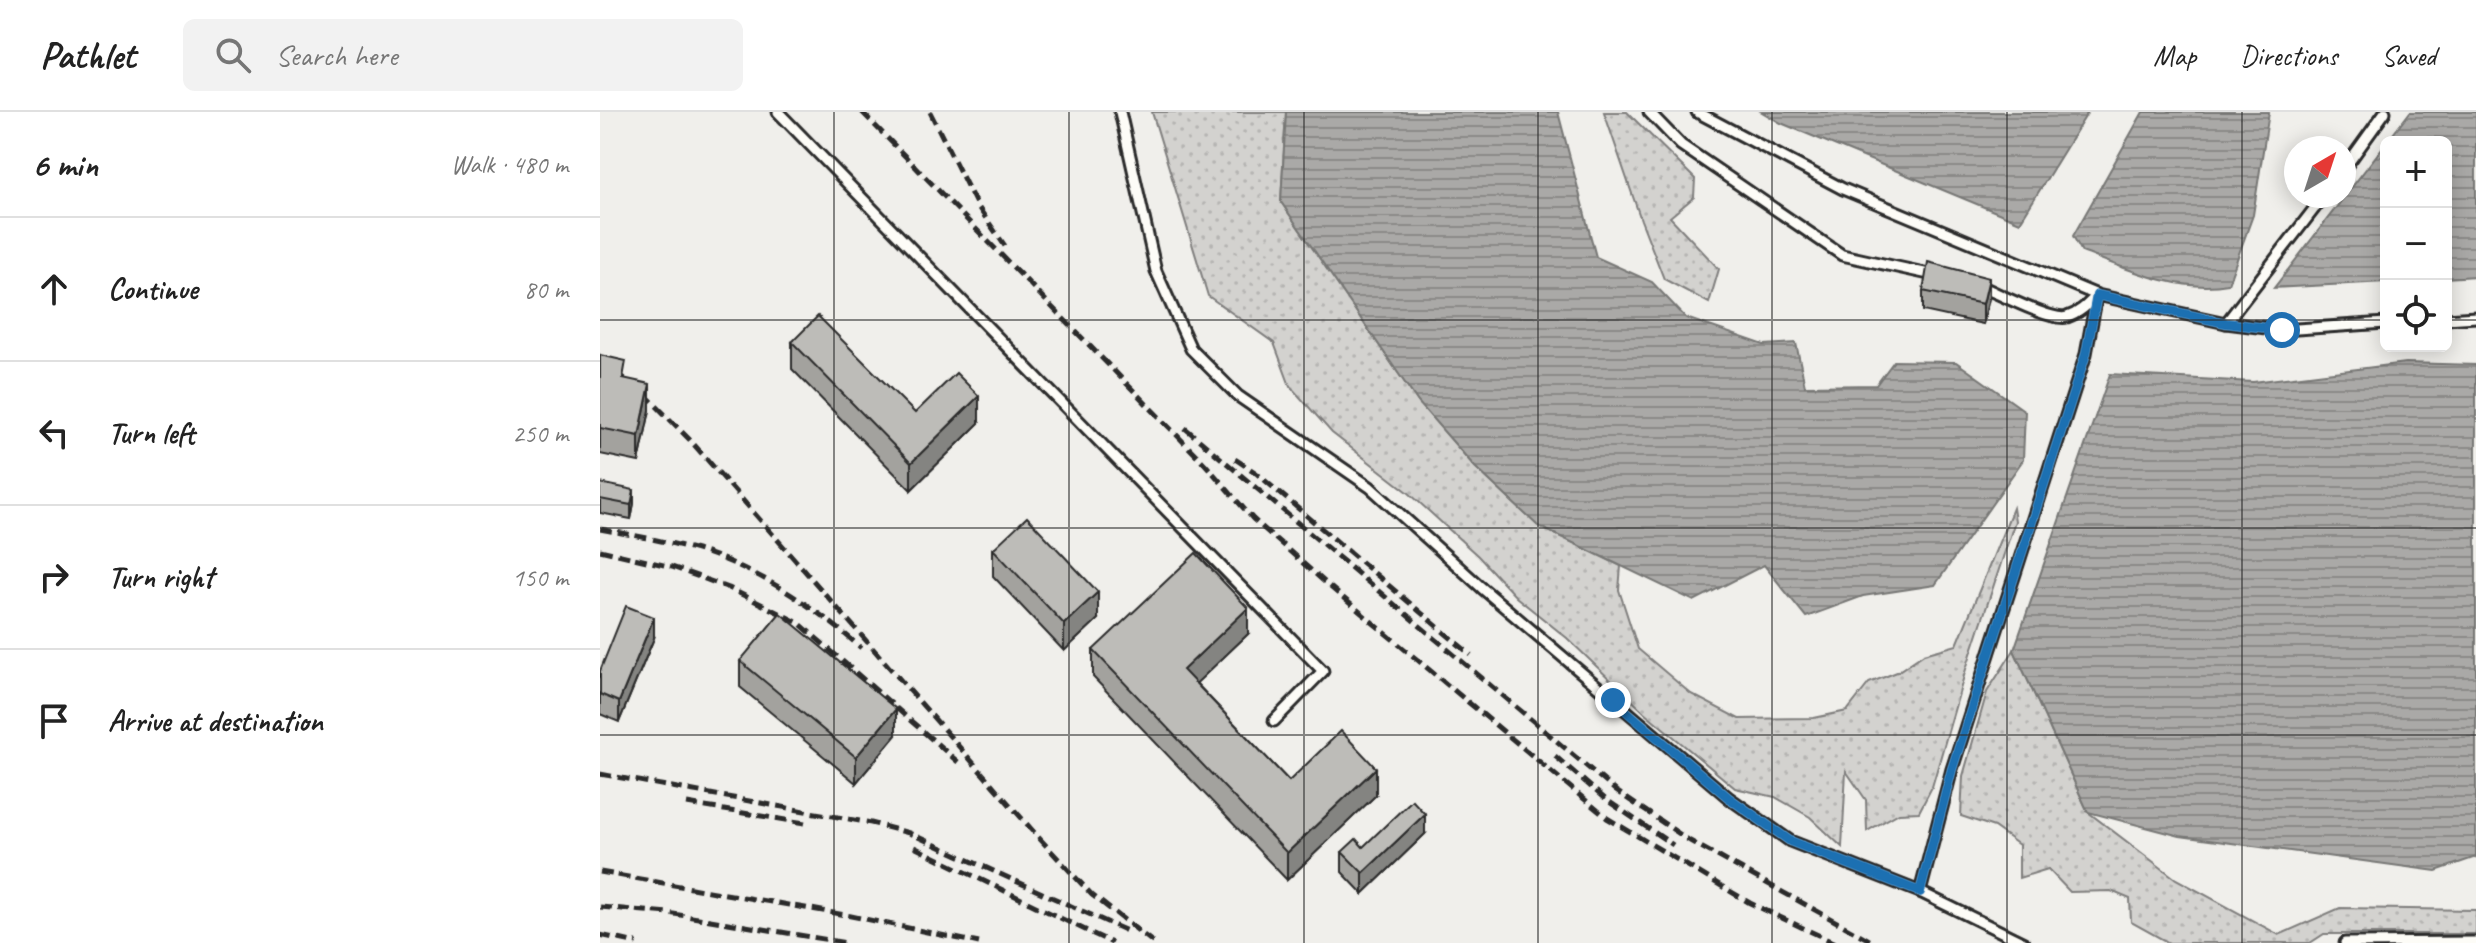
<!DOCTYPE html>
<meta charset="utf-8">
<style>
body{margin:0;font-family:Caveat,sans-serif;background:#f2f2f2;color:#222}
.controls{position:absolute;right:24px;top:24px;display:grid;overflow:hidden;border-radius:12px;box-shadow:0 4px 20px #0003}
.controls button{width:72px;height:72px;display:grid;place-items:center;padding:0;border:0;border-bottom:2px solid #e0e0e0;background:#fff;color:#222;font:40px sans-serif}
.compass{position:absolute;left:1684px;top:24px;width:72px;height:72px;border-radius:50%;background:#fff;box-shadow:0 4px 20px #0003;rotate:39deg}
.stop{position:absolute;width:24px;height:24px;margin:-18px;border:6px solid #1f6fb2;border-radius:50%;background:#fff}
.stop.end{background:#1f6fb2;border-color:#fff;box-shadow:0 2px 8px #0008}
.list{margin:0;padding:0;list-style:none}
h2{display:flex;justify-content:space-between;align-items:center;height:104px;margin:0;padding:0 32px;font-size:34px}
h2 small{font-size:26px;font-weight:400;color:#767676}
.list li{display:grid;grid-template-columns:52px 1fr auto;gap:24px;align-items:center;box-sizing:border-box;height:144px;padding:0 32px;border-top:2px solid #e0e0e0}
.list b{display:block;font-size:30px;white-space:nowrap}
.list em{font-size:26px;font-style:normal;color:#767676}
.icon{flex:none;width:44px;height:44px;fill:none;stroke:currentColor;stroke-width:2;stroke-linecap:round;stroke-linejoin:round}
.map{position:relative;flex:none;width:1876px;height:831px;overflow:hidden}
header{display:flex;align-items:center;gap:48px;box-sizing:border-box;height:112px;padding:0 40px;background:#fff;border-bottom:2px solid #e0e0e0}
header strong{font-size:38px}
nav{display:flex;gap:44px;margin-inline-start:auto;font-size:28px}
.search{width:560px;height:72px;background:#f2f2f2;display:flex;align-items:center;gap:20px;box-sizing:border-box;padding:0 28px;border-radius:12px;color:#767676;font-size:30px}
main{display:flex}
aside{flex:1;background:#fff}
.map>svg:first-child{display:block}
</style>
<header>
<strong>Pathlet</strong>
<div class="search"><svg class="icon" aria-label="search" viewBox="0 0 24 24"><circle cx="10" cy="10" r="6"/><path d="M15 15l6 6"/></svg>Search here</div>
<nav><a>Map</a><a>Directions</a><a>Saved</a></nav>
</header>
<main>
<aside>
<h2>6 min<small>Walk · 480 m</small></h2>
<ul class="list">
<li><svg class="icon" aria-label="ahead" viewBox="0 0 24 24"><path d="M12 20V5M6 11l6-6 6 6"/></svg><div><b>Continue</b></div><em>80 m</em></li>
<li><svg class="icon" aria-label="left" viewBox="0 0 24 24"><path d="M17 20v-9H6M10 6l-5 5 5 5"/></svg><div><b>Turn left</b></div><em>250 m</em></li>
<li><svg class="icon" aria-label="right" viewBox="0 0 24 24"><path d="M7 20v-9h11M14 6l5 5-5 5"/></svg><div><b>Turn right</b></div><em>150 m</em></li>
<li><svg class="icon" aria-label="arrive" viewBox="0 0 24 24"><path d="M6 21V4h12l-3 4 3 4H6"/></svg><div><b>Arrive at destination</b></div></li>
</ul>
</aside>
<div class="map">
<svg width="1876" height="831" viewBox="0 0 1876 831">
<defs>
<pattern id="grass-dots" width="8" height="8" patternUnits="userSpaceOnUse" patternTransform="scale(2)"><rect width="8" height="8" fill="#d3d2cf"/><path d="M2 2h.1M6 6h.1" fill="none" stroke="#b5b4b2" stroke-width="1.8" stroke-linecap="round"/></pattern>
<pattern id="water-rules" width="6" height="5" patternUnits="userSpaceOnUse" patternTransform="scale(2)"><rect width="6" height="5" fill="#aaa9a7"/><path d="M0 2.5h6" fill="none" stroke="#8b8a88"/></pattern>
</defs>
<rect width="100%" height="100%" fill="#f0efeb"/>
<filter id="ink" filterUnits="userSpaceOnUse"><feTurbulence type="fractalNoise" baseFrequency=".0125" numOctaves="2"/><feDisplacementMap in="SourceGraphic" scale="16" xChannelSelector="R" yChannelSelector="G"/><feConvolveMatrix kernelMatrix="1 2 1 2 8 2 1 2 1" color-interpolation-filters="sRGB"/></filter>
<g filter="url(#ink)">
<g fill="url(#grass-dots)" stroke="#7f7e7d" stroke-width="2">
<path d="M552,0H686L681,90L818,290L875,355L938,414L1021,454L1019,478L1038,537L1091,582L1139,607L1214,606L1247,599L1269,571L1297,560L1324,542L1357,533L1413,396L1415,409L1366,557L1332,675L1319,700L1299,701L1267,719L1266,688L1246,659L1242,735L1210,705L1175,685L1135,676L1044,600L967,526L916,485L878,444L808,380L732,321L690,274L674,231L608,184Z"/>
<path d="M1004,0H1027L1095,67L1094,85L1070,105L1119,157L1109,191L1064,167L1041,108Z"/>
<path d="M1414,538L1488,700L1576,767L1679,823L1740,796L1876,798V822H1724L1710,831H1569L1531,810L1530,787L1511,779L1470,780L1448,757L1419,766V733L1394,715L1361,704L1363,664L1387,580Z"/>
</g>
<g fill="url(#water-rules)" stroke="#777775" stroke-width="2">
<path d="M686,0H958L996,145L1052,170L1086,206L1164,233L1196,231L1205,274L1276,273L1294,249L1356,250L1425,299L1423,348L1335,473L1263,484L1206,505L1164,453L1094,489L938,414L875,355L818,290L681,90Z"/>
<path d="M1162,0H1488L1420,110L1181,11Z"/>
<path d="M1543,0H1669L1653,103L1628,172C1579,181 1527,157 1482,140L1473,124Z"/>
<path d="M1810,0H1876V164L1846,166V30H1787Z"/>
<path d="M1786,31V170L1674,176Z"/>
<path d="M1806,251L1876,253V745L1836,759L1580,724L1488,700L1414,538L1510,262L1653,270Z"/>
</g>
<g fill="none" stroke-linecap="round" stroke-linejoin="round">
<g stroke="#2b2b2b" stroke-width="15">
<g id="lane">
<path d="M178,0L723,559L674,609"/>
<path d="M520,0L556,159L591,237L638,284L770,375L882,476L1129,686L1190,729L1320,780L1424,831"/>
<path d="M1049,0L1081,33L1242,143L1338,164"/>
<path d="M1097,0L1243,77L1497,183L1626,211L1682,218L1786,211"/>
<path d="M1744,57L1785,0"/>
<path d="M1380,174C1398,181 1452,210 1467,205C1480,201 1488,192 1497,183"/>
<path d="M1846,207L1876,205"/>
<path d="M1626,211L1724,84"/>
<path d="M1320,780L1352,657L1486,242L1497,183"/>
<path d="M1745,831L1876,830"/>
</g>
</g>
<use href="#lane" stroke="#fdfcf7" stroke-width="9"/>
<g stroke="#2b2b2b" stroke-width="5" stroke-dasharray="12 6" stroke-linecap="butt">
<path d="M262,0L605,352L653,407L729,474L1007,706L1150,791L1235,831"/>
<path d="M330,0L376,92L405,134"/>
<path d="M0,250L39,276L90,328L440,727L492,783L554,831"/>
<path d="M585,316L1016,679L1090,729L1275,831"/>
<path d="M635,347L655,360L871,543"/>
<path d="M0,417C33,423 65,429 97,438C156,456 216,495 261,536"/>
<path d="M0,438L72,455L129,476L199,511L358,650"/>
<path d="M955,644L1005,687L1073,733"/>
<path d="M0,662L271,711L309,721L529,820"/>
<path d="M87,692L205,711"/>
<path d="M314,735L512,831"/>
<path d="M0,760L251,804L379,831"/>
<path d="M0,795L68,801L247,831"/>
<path d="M0,823L37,831"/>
</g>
</g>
<g fill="#a3a29e" stroke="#2b2b2b" stroke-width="2">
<path d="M1323,179L1389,186L1383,212L1323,199Z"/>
<path d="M192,230L315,301L379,311L311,378L192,257Z"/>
<path d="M0,243L26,267L50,298L39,350L0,342Z"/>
<path d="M0,371L34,391L31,407L0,401Z"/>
<path d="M393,437L498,507L464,539L393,464Z"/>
<path d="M648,522L596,571L689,669L776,683L687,768L493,565V538Z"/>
<path d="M54,526L19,610L0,602V559Z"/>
<path d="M140,549L296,623L256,671L140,575Z"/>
<path d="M825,722L763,782L742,760V740Z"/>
</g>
<g fill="#848481" stroke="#2b2b2b" stroke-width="2">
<path d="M1389,166V186L1383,212V192Z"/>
<path d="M50,272V298L39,350V324Z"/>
<path d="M379,284V311L311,378V351Z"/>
<path d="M34,378V391L31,407V393Z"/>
<path d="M498,480V507L464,539V512Z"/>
<path d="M648,496V522L583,584V558Z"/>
<path d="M54,505V526L19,610V590Z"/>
<path d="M296,597V623L256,671V645Z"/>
<path d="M776,656V683L687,768V741Z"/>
<path d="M825,702V722L763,782V761Z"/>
</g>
<g fill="#bdbcb8" stroke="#2b2b2b" stroke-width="2">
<path d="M1328,150L1389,166L1383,192L1323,179Z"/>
<path d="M218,204L315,301L356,261L379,284L311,351L192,230Z"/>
<path d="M0,243L26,249L23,266L50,272L39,324L0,316Z"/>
<path d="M0,371L34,378L31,393L0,387Z"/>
<path d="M427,405L498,480L464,512L393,437Z"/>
<path d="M596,441L648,496L583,558L689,669L741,619L776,656L687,741L493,538Z"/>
<path d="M26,494L54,505L19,590L0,582V559Z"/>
<path d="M180,501L296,597L256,645L140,549Z"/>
<path d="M812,688L825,702L763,761L742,740L756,727L763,735Z"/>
</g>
</g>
<g fill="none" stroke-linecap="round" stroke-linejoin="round" filter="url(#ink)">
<path stroke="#1f6fb2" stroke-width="10" d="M1013,588L1129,686L1190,729L1320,780L1352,657L1486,242L1497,183L1626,211L1682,218"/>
</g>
<path fill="none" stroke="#2b2b2b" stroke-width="2" stroke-opacity="0.55" d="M234,0V831M469,0V831M704,0V831M938,0V831M1172,0V831M1407,0V831M1642,0V831M0,208H1786M1846,208H1876M0,416H1876M0,623H1876"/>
</svg>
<div class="controls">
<button>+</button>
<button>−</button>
<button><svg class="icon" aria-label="locate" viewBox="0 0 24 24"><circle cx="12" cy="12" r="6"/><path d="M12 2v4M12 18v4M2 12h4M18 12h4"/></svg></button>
</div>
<svg class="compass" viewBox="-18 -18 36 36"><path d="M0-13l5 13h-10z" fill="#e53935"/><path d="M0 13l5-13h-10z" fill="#767676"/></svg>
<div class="stop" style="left:1682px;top:218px"></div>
<div class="stop end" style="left:1013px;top:588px"></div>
</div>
</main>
